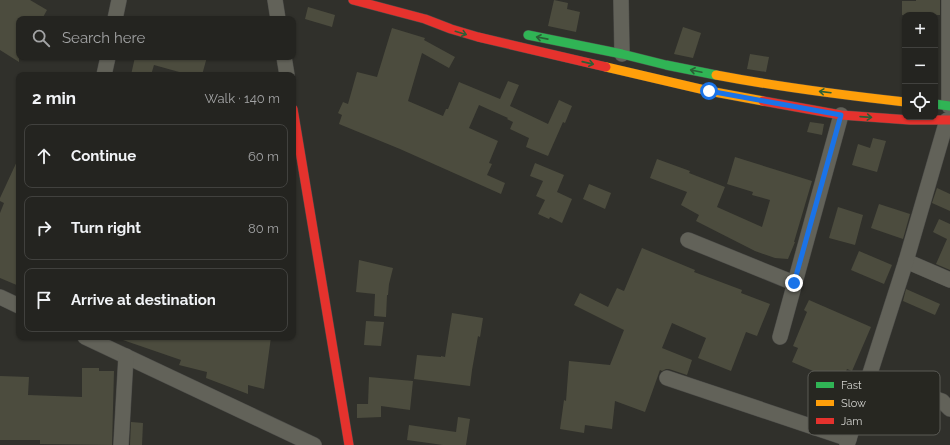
<!DOCTYPE html>
<meta charset="utf-8">
<style>
body{margin:0;font-family:Raleway,sans-serif;background:#2c2c29;color:#f1f3f6}
.controls{position:absolute;right:12px;top:12px;display:grid;overflow:hidden;border-radius:8px;box-shadow:0 1px 3px #0004}
.controls button{width:36px;height:36px;display:grid;place-items:center;padding:0;border:0;border-bottom:1px solid #41413e;background:#242420;color:#f1f3f6;font:20px sans-serif}
.stop{position:absolute;width:12px;height:12px;margin:-9px;border:3px solid #1a73e8;border-radius:50%;background:#fff}
.stop.end{background:#1a73e8;border-color:#fff;box-shadow:0 1px 4px #0008}
.list{margin:0;padding:0;list-style:none}
h2{display:flex;justify-content:space-between;align-items:center;height:52px;margin:0;padding:0 16px;font-size:17px}
h2 small{font-size:13px;font-weight:400;color:#a3a4a5}
.list li{display:grid;grid-template-columns:26px 1fr auto;gap:12px;align-items:center;box-sizing:border-box;height:64px;margin:0 8px 8px;padding:0 8px;border:1px solid #41413e;border-radius:8px}
.list b{display:block;font-size:15px;white-space:nowrap}
.list em{font-size:13px;font-style:normal;color:#a3a4a5}
.icon{flex:none;width:22px;height:22px;fill:none;stroke:currentColor;stroke-width:2;stroke-linecap:round;stroke-linejoin:round}
.map{position:relative;flex:none;width:950px;height:445px;overflow:hidden}
.search{position:absolute;background:#242420;box-shadow:0 1px 3px #0004;left:16px;top:16px;width:280px;height:44px;display:flex;align-items:center;gap:10px;box-sizing:border-box;padding:0 14px;border-radius:8px;color:#a3a4a5;font-size:15px}
.panel{position:absolute;background:#242420;box-shadow:0 1px 3px #0004;left:16px;top:72px;width:280px;height:268px;border-radius:8px}
.map>svg:first-child{display:block}
</style>
<div class="map">
<svg width="950" height="445" viewBox="0 0 950 445">
<rect width="100%" height="100%" fill="#30302b"/>
<g fill="#4c4c3e">
<path d="M0,0H30L47,10L42,19H19V62L0,50Z"/>
<path d="M554,0L568,3L567,9L580,12L576,32L548,26Z"/>
<path d="M916,0H940V15H902V1H916Z"/>
<path d="M308,7L335,15L332,27L305,19Z"/>
<path d="M683,27L701,33L693,58L674,54Z"/>
<path d="M392,28L425,38L424,40L455,57L449,68L422,53L408,101L443,116L446,109H448L459,82L500,99L508,81L519,85L510,106L548,124L559,100L572,106L565,123L563,122L548,156L526,147L529,138L510,129L513,122L507,119L508,118L479,105L469,128L498,141L489,163L492,164L487,175L505,183L501,194L400,149L339,124L342,115L338,113L343,102L348,104L357,72L377,77Z"/>
<path d="M750,54L769,57L766,72L747,69Z"/>
<path d="M135,57H207L202,75H190L154,65L151,75H131Z"/>
<path d="M810,122L824,124L822,135L807,132Z"/>
<path d="M873,138L886,141L877,172L852,165L858,144L870,148Z"/>
<path d="M19,157V286L0,278V213L4,203L0,201V198Z"/>
<path d="M735,157L812,181L794,242H795L788,259L775,258L755,251L696,221L699,215L681,205L687,192L650,178L657,159L690,171L689,173L725,187L717,207L762,227L770,200L752,195L753,192L727,184Z"/>
<path d="M535,163L564,175L557,192L572,199L562,223L550,217L549,219L538,214L545,200L536,196L543,181L530,176Z"/>
<path d="M589,184L611,193L605,209L583,199Z"/>
<path d="M937,188L950,194V211L932,203Z"/>
<path d="M879,204L910,214L903,239L871,228Z"/>
<path d="M838,207L863,215L855,245L829,238Z"/>
<path d="M939,219L950,224V270L936,264L947,239L933,232Z"/>
<path d="M642,248L695,270L694,272L742,290L741,293L770,304L757,336L746,332L731,371L698,358L706,338L672,323L662,348L692,360L687,375L669,369H666L662,371L660,370L645,412L615,401L612,429L585,425L584,433L560,429L564,400L566,401L569,361L610,365L624,330L574,305L580,293L608,307L617,288L624,291Z"/>
<path d="M859,251L892,265L884,284L851,270Z"/>
<path d="M359,260L393,268L389,284L388,295H387L386,317L374,316L375,294L356,292Z"/>
<path d="M906,289L940,304L935,315L903,301Z"/>
<path d="M809,300L871,327L852,371L847,369L841,383L792,362L798,348L793,346L807,312L804,310Z"/>
<path d="M452,313L483,318L480,337L478,336L472,370L470,386L414,379L417,355L441,357V356L445,357Z"/>
<path d="M366,321L384,322L381,346L364,345Z"/>
<path d="M121,337H271L264,389L248,385V394L206,378L207,372L179,365L181,360L120,339Z"/>
<path d="M82,368H99V371H114L112,445L40,444V440H0V376L29,377L28,395L82,397Z"/>
<path d="M369,377L413,381L410,410L381,406V417L357,418V404H368Z"/>
<path d="M458,417L470,419L466,445H443L407,440L409,425L456,432Z"/>
<path d="M131,422L143,423L142,445H130Z"/>
</g>
<g fill="none" stroke-linecap="round" stroke-linejoin="round">
<g stroke="#4c4c49" stroke-width="16">
<g id="street">
<path d="M275,0L278,19"/>
<path d="M621,0L622,54"/>
<path d="M115,19L119,0"/>
<path d="M284,57L287,75"/>
<path d="M104,75L108,57"/>
<path d="M949,106V0"/>
<path d="M688,240L794,283"/>
<path d="M906,261L950,280"/>
<path d="M0,297L19,306"/>
<path d="M85,337L314,445"/>
<path d="M780,337L841,115"/>
<path d="M870,376L942,401L950,409"/>
<path d="M667,378L849,439"/>
<path d="M121,445L126,356"/>
<path d="M847,445L906,261L947,120"/>
</g>
</g>
<g stroke="#4c4c49" stroke-width="10">
<g id="fast">
<path d="M528,35L622,54L666,65L716,75"/>
<path d="M935,104L950,106"/>
</g>
</g>
<g stroke="#4c4c49" stroke-width="10">
<g id="slow">
<path d="M606,67L709,91L763,101"/>
<path d="M716,75C779,87 842,95 905,102"/>
</g>
</g>
<g stroke="#4c4c49" stroke-width="10">
<g id="jam">
<path d="M353,0L425,19L451,29L478,37L606,67"/>
<path d="M763,101L841,115L910,120H950"/>
<path d="M293,109L349,445"/>
</g>
</g>
<use href="#street" stroke="#626259" stroke-width="15"/>
<use href="#fast" stroke="#30b455" stroke-width="9"/>
<use href="#slow" stroke="#ff9f0a" stroke-width="9"/>
<use href="#jam" stroke="#e5322d" stroke-width="9"/>
</g>
<defs><path id="oneway-shaft" d="M-6 0H5M1.5-3L5.5 0L1.5 3" fill="none" stroke-width="1.6" stroke-linecap="round" stroke-linejoin="round"/></defs>
<g stroke="#2b5f36">
<use href="#oneway-shaft" transform="translate(461 33) rotate(17)"/>
<use href="#oneway-shaft" transform="translate(542 38) rotate(-169)"/>
<use href="#oneway-shaft" transform="translate(588 63) rotate(13)"/>
<use href="#oneway-shaft" transform="translate(696 71) rotate(-168)"/>
<use href="#oneway-shaft" transform="translate(825 92) rotate(-173)"/>
<use href="#oneway-shaft" transform="translate(866 117) rotate(4)"/>
</g>
<g fill="none" stroke-linecap="round" stroke-linejoin="round">
<path stroke="#1a73e8" stroke-width="5" d="M709,91L841,115L794,283"/>
</g>
<rect x="808" y="371" width="132" height="64" rx="6" fill="#272721" stroke="#5a5a55" stroke-width="1"/>
<rect x="816" y="382" width="18" height="6" fill="#30b455"/>
<rect x="816" y="400" width="18" height="6" fill="#ff9f0a"/>
<rect x="816" y="418" width="18" height="6" fill="#e5322d"/>
<g font-size="11" fill="#d2d2ce">
<text x="841" y="389">Fast</text>
<text x="841" y="407">Slow</text>
<text x="841" y="425">Jam</text>
</g>
</svg>
<div class="controls">
<button>+</button>
<button>−</button>
<button><svg class="icon" aria-label="locate" viewBox="0 0 24 24"><circle cx="12" cy="12" r="6"/><path d="M12 2v4M12 18v4M2 12h4M18 12h4"/></svg></button>
</div>
<div class="stop" style="left:709px;top:91px"></div>
<div class="stop end" style="left:794px;top:283px"></div>
<div class="search"><svg class="icon" aria-label="search" viewBox="0 0 24 24"><circle cx="10" cy="10" r="6"/><path d="M15 15l6 6"/></svg>Search here</div>
<section class="panel">
<h2>2 min<small>Walk · 140 m</small></h2>
<ul class="list">
<li><svg class="icon" aria-label="ahead" viewBox="0 0 24 24"><path d="M12 20V5M6 11l6-6 6 6"/></svg><div><b>Continue</b></div><em>60 m</em></li>
<li><svg class="icon" aria-label="right" viewBox="0 0 24 24"><path d="M7 20v-9h11M14 6l5 5-5 5"/></svg><div><b>Turn right</b></div><em>80 m</em></li>
<li><svg class="icon" aria-label="arrive" viewBox="0 0 24 24"><path d="M6 21V4h12l-3 4 3 4H6"/></svg><div><b>Arrive at destination</b></div></li>
</ul>
</section>
</div>
